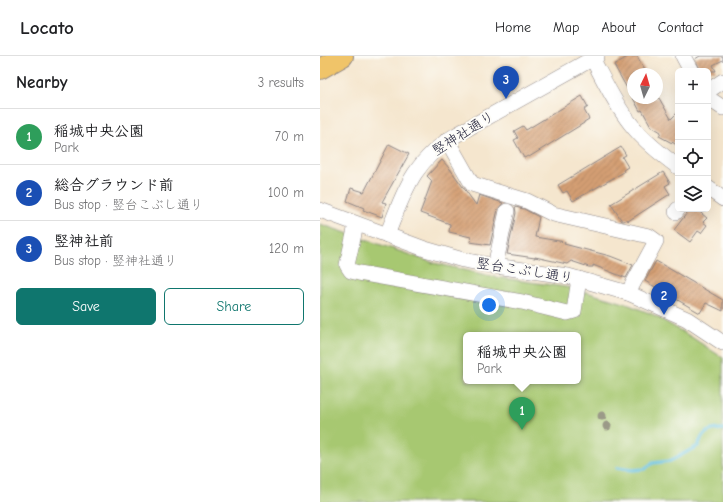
<!DOCTYPE html>
<meta charset="utf-8">
<style>
body{margin:0;font-family:"Comic Neue","Klee One",sans-serif;background:#f6f6f6;color:#202124}
.controls{position:absolute;right:12px;top:12px;display:grid;overflow:hidden;border-radius:6px;box-shadow:0 4px 16px #0002}
.controls button{width:36px;height:36px;display:grid;place-items:center;padding:0;border:0;border-bottom:1px solid #e0e0e0;background:#fff;color:#202124;font:20px sans-serif}
.compass{position:absolute;left:307px;top:12px;width:36px;height:36px;border-radius:50%;background:#fff;box-shadow:0 4px 16px #0002;rotate:5deg}
.you{position:absolute;left:169px;top:249px;width:14px;height:14px;margin:-10px;border:3px solid #fff;border-radius:50%;background:#1a73e8;box-shadow:0 0 0 6px #1a73e833}
.badge{display:grid;place-items:center;width:26px;height:26px;border-radius:50%;background:#0f766e;color:#fff;font-size:13px;font-weight:700}
.pin{position:absolute;translate:-50% -33px;filter:drop-shadow(0 1px 2px #0008)}
.pin::after{content:'';position:absolute;top:21px;width:14px;height:12px;background:inherit;clip-path:polygon(0 0,100% 0,50% 100%)}
.popup{position:absolute;left:143px;top:276px;width:118px;height:52px;box-sizing:border-box;display:grid;place-content:center;border-radius:6px;background:#fff;filter:drop-shadow(0 1px 3px #0005);font-size:13px;white-space:nowrap;color:#757577}
.popup b{font-size:15px;color:#202124}
.popup::after{content:'';position:absolute;left:50%;top:100%;margin-left:-8px;border:8px solid transparent;border-top-color:#fff}
.list{margin:0;padding:0;list-style:none}
h2{display:flex;justify-content:space-between;align-items:center;height:52px;margin:0;padding:0 16px;font-size:17px}
h2 small{font-size:13px;font-weight:400;color:#757577}
.list li{display:grid;grid-template-columns:26px 1fr auto;gap:12px;align-items:center;box-sizing:border-box;height:56px;padding:0 16px;border-top:1px solid #e0e0e0}
.list b{display:block;font-size:15px;white-space:nowrap}
.list p{margin:0;font-size:13px;white-space:nowrap;color:#757577}
.list em{font-size:13px;font-style:normal;color:#757577}
.actions{display:flex;gap:8px;padding:12px 16px}
.actions a{flex:1;padding:9px 0;border:1px solid #0f766e;border-radius:6px;text-align:center;font-size:14px;color:#0f766e}
.actions .main{background:#0f766e;color:#fff}
.icon{flex:none;width:22px;height:22px;fill:none;stroke:currentColor;stroke-width:2;stroke-linecap:round;stroke-linejoin:round}
.map{position:relative;flex:none;width:403px;height:446px;overflow:hidden}
header{display:flex;align-items:center;gap:24px;box-sizing:border-box;height:56px;padding:0 20px;background:#fff;border-bottom:1px solid #e0e0e0}
header strong{font-size:19px}
nav{display:flex;gap:22px;margin-inline-start:auto;font-size:14px}
main{display:flex}
aside{flex:1;background:#fff}
.map>svg:first-child{display:block}
</style>
<header>
<strong>Locato</strong>
<nav><a>Home</a><a>Map</a><a>About</a><a>Contact</a></nav>
</header>
<main>
<aside>
<h2>Nearby<small>3 results</small></h2>
<ul class="list">
<li><span class="badge" style="background:#2e9e5b">1</span><div><b>稲城中央公園</b><p>Park</p></div><em>70 m</em></li>
<li><span class="badge" style="background:#1a4fb4">2</span><div><b>総合グラウンド前</b><p>Bus stop · 竪台こぶし通り</p></div><em>100 m</em></li>
<li><span class="badge" style="background:#1a4fb4">3</span><div><b>竪神社前</b><p>Bus stop · 竪神社通り</p></div><em>120 m</em></li>
</ul>
<div class="actions"><a class="main">Save</a><a>Share</a></div>
</aside>
<div class="map">
<svg width="403" height="446" viewBox="0 0 403 446">
<defs>
<pattern id="building-hatch" width="6" height="6" patternUnits="userSpaceOnUse"><rect width="6" height="6" fill="#d49f73"/><path d="M-1 1l2-2M0 6l6-6M5 7l2-2" fill="none" stroke="#ac8160"/></pattern>
</defs>
<rect width="100%" height="100%" fill="#fdfcf7"/>
<filter id="ink" filterUnits="userSpaceOnUse"><feTurbulence type="fractalNoise" baseFrequency=".025" numOctaves="2"/><feDisplacementMap in="SourceGraphic" scale="8" xChannelSelector="R" yChannelSelector="G"/><feConvolveMatrix kernelMatrix="1 2 1 2 8 2 1 2 1" color-interpolation-filters="sRGB"/></filter>
<filter id="wash" filterUnits="userSpaceOnUse"><feTurbulence type="fractalNoise" baseFrequency=".012" numOctaves="4" result="noise"/><feDisplacementMap in="SourceGraphic" scale="16" xChannelSelector="R" yChannelSelector="G"/><feGaussianBlur stdDeviation="0.9" result="paint"/><feColorMatrix in="noise" values="0 0 0 0 0 0 0 0 0 0 0 0 0 0 0 0 0 1.4 0 .05"/><feComposite in="paint" operator="in"/></filter>
<g filter="url(#wash)">
<rect width="100%" height="100%" fill="#f5e6ce"/>
<path fill="#a7c871" stroke="#647556" fill-rule="evenodd" d="M0,168L114,207L175,221L252,232L304,247L332,258L373,282L403,302V446H0ZM146,279H258V325H146Z"/>
<g fill="none" stroke-linecap="round" stroke-linejoin="round">
<path stroke="#62c0e0" stroke-width="3.5" d="M297,412L312,414L324,413L333,407L350,405L378,390C383,376 388,373 403,373"/>
</g>
<g id="blocks">
<g fill="url(#building-hatch)">
<path d="M309,0H317L327,18H313V43L294,9Z"/>
<path d="M380,0H403V4L393,9L396,15H381L375,3Z"/>
<path d="M262,40L268,51L264,54L269,63L264,66V67L209,101L208,100L204,102L194,84L198,82L194,75L203,70L206,74Z"/>
<path d="M313,42H339L351,63L358,56V90L352,86V87L339,80L341,76L331,70L322,54L320,55Z"/>
<path d="M69,88L89,98L62,146L66,147L62,161L43,154L44,152L27,145L31,132L44,136Z"/>
<path d="M301,91L306,99L302,101L308,111L303,114L304,116L253,145L247,135L243,137L238,129Z"/>
<path d="M122,104L130,113L156,149L159,139L183,147L178,153L170,189L150,186L151,181L129,176L130,168L100,157L112,125L107,120Z"/>
<path d="M343,116L350,127L345,130L350,138L308,165L307,163L304,165H302L291,148Z"/>
<path d="M195,151L204,153L219,161L215,181L245,186L244,188L290,200L313,209L306,222L273,209V211H269L251,205L247,208L215,201V202L187,198L196,157Z"/>
<path d="M370,153H376L387,162L383,166L387,169L381,177L378,175L370,186L354,174Z"/>
<path d="M336,205L403,244V255L386,247L380,257L325,225Z"/>
</g>
</g>
</g>
<g filter="url(#ink)">
<use href="#blocks" fill-opacity="0" stroke="#8c8484" stroke-width="1"/>
<g fill="none" stroke-linecap="round" stroke-linejoin="round">
<g stroke="#8c8484" stroke-width="16">
<g id="minor">
<path d="M271,0C283,22 294,47 310,67C323,84 341,98 358,111"/>
<path d="M363,0L371,15"/>
<path d="M388,35L403,25"/>
<path d="M388,42L403,52"/>
<path d="M127,84L152,128L207,145L233,158L329,180L336,185L308,237"/>
<path d="M388,132L403,143"/>
<path d="M0,154L105,193L143,204L175,210L248,220L308,237L367,263L403,287"/>
<path d="M356,156L358,153"/>
<path d="M36,169L27,209L31,215L39,217L202,246L247,257L254,255L259,223"/>
<path d="M67,179C85,134 93,105 136,79L277,0"/>
<path d="M175,210L187,155"/>
</g>
</g>
<g stroke="#8c8484" stroke-width="22">
<path id="major" d="M0,13L23,0"/>
</g>
<use href="#minor" stroke="#fff" stroke-width="15"/>
<use href="#major" stroke="#f0c469" stroke-width="20"/>
</g>
<g fill="#9b9a88">
<circle cx="282" cy="360" r="4.5"/>
<circle cx="287" cy="370" r="4.5"/>
</g>
</g>
<g text-anchor="middle" stroke-width="4" stroke-linejoin="round" paint-order="stroke">
<g font-size="14" fill="#22223b" stroke="#fdfcf7">
<text transform="translate(143 77) rotate(-32)" y="5">竪神社通り</text>
<text transform="translate(205 214) rotate(9)" y="5">竪台こぶし通り</text>
</g>
</g>
</svg>
<div class="controls">
<button>+</button>
<button>−</button>
<button><svg class="icon" aria-label="locate" viewBox="0 0 24 24"><circle cx="12" cy="12" r="6"/><path d="M12 2v4M12 18v4M2 12h4M18 12h4"/></svg></button>
<button><svg class="icon" aria-label="layers" viewBox="0 0 24 24"><path d="M12 4l9 5-9 5-9-5zM3 14l9 5 9-5"/></svg></button>
</div>
<svg class="compass" viewBox="-18 -18 36 36"><path d="M0-13l5 13h-10z" fill="#e53935"/><path d="M0 13l5-13h-10z" fill="#757577"/></svg>
<div class="you"></div>
<div class="pin badge" style="left:202px;top:374px;background:#2e9e5b">1</div>
<div class="popup"><b>稲城中央公園</b>Park</div>
<div class="pin badge" style="left:344px;top:259px;background:#1a4fb4">2</div>
<div class="pin badge" style="left:186px;top:43px;background:#1a4fb4">3</div>
</div>
</main>
